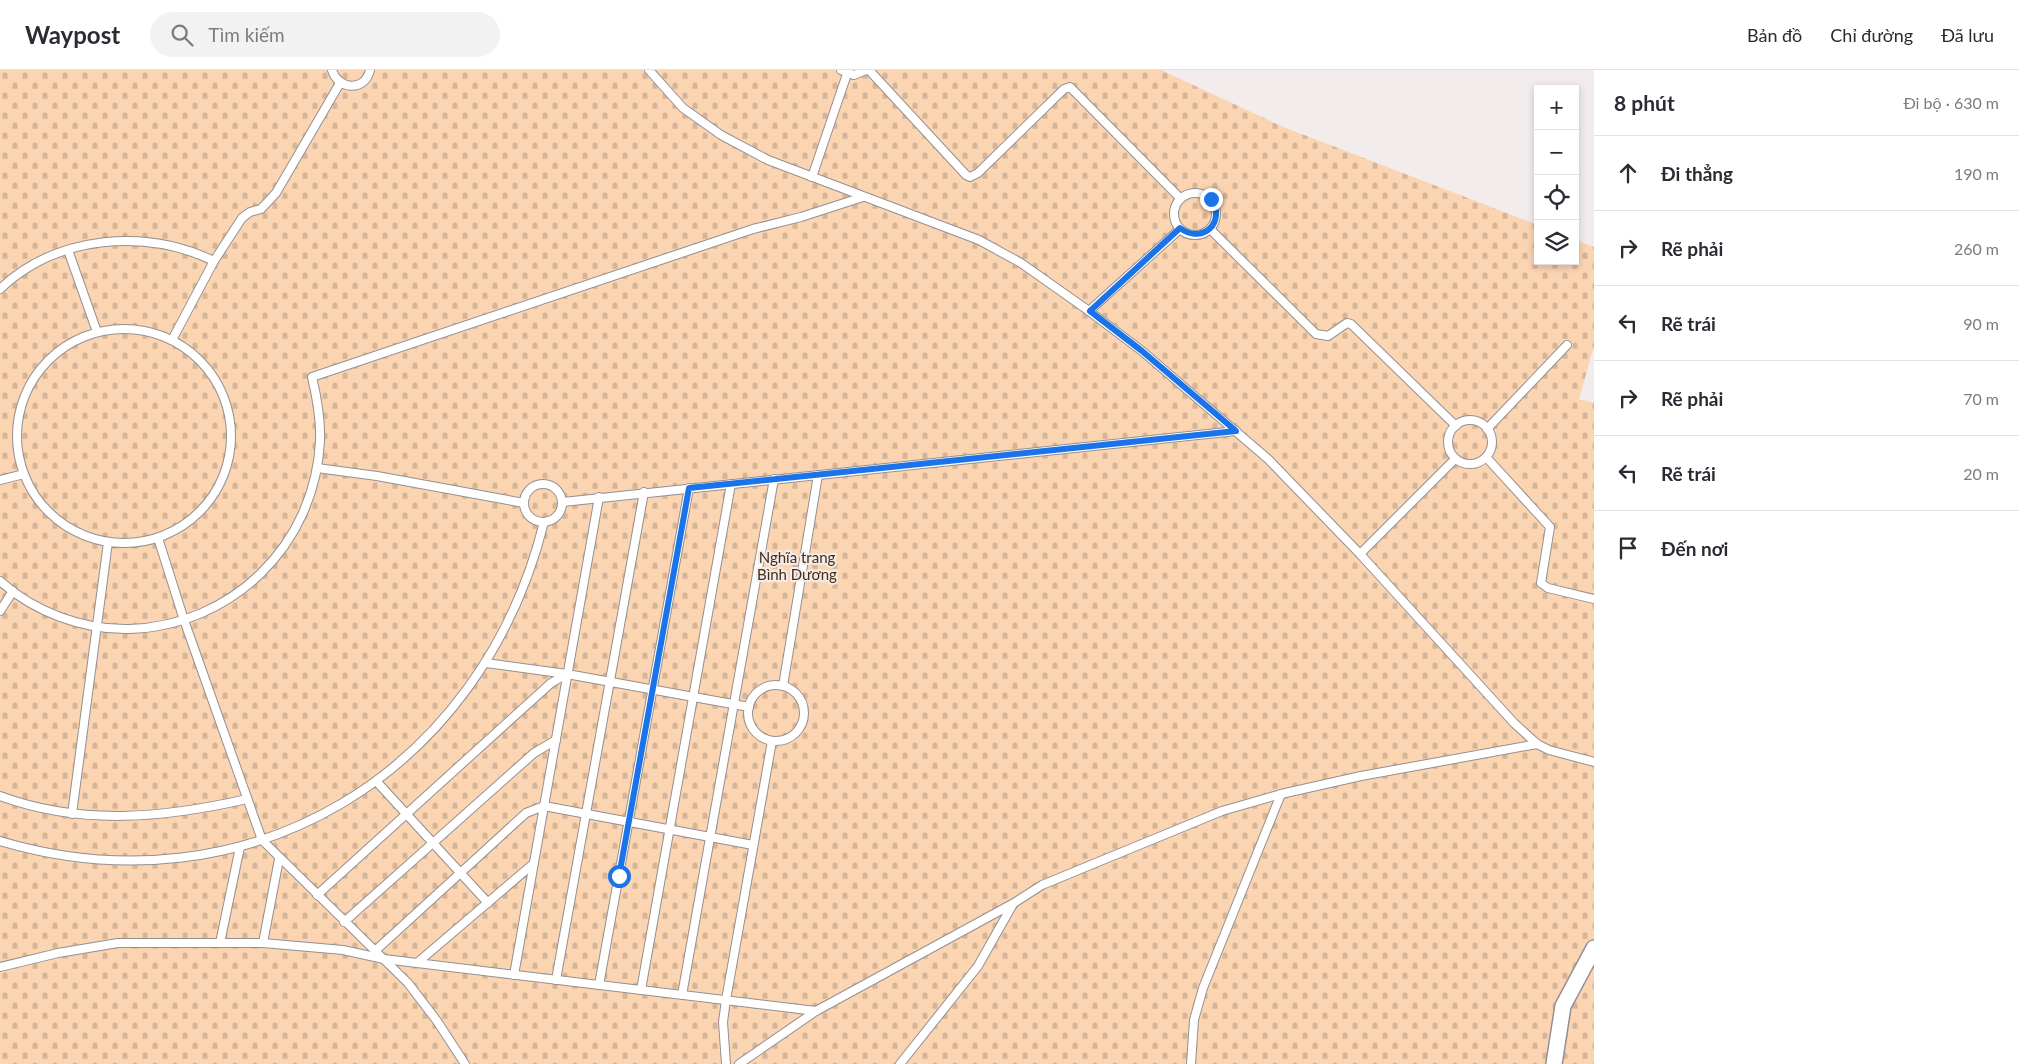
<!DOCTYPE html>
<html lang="vi">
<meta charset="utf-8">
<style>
body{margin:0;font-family:Lato,sans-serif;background:#f2f2f3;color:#2b2b33}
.controls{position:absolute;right:15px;top:15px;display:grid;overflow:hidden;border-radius:0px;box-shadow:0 2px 8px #0003}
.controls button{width:45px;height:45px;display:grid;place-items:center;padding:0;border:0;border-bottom:1px solid #e1e1e2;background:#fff;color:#2b2b33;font:25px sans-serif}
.stop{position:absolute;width:15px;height:15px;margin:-11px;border:4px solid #1a73e8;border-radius:50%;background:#fff}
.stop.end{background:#1a73e8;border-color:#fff;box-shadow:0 1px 5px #0008}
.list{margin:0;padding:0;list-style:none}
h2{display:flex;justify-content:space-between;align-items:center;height:65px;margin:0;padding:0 20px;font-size:21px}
h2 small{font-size:16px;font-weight:400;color:#7c7c81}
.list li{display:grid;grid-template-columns:32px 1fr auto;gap:15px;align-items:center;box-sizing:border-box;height:75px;padding:0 20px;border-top:1px solid #e1e1e2}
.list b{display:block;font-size:19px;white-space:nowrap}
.list em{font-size:16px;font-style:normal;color:#7c7c81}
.icon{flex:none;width:28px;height:28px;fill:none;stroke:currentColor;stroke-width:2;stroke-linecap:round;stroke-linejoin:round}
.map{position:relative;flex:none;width:1594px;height:994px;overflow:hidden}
header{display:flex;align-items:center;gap:30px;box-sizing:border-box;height:70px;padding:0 25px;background:#fff;border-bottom:1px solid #e1e1e2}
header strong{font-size:24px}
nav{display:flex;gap:28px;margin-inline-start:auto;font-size:18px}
.search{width:350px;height:45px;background:#f2f2f3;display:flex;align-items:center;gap:12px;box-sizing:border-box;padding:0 18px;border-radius:28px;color:#7c7c81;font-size:19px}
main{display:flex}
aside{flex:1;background:#fff}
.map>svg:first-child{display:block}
</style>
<header>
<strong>Waypost</strong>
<div class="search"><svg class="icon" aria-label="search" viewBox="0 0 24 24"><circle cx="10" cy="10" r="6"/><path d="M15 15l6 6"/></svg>Tìm kiếm</div>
<nav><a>Bản đồ</a><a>Chỉ đường</a><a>Đã lưu</a></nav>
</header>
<main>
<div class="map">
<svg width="1594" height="994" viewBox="0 0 1594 994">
<defs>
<pattern id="cemetery-stones" width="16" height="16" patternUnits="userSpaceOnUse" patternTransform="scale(1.25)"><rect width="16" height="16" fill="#fbd4b1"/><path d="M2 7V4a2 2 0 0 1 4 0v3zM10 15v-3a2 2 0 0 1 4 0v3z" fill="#d6b597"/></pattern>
</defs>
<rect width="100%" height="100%" fill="#f2eced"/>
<path fill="url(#cemetery-stones)" d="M0,0H1161L1281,56L1538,155V191H1575V170L1594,177V276L1579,329L1594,333V994H0Z"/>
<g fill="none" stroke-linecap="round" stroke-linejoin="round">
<g stroke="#958f91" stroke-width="10">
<g id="service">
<path d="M332,0C338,20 365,22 370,0"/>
<path d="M649,0L683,38L721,65L768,90L979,170L1021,193L1089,241L1142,281L1268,389L1360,484L1514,653L1537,674L1549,680L1594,692"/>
<path d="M841,0L854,5L866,0"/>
<path d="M869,0L966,105L970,107L978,103L1064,19L1070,17L1180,128"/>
<path d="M812,107L847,4"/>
<circle cx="1195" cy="144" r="21"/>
<path d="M1210,159L1316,264L1328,266L1347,253L1351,254L1456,356"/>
<path d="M68,180L97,262"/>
<path d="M0,219C57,165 145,158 214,191"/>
<path d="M1089,241L1180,159"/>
<circle cx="124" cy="366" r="107"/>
<path d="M172,270L214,191L242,148L250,142L261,139L276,123L340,13"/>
<circle cx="1470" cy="372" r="22"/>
<path d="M1487,359L1567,275"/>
<path d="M1486,387L1550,457L1541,513L1548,518L1594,529"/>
<path d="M317,398L377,406L524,433"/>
<path d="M0,410L24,404"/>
<circle cx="543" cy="433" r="19"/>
<path d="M563,432L1236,361"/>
<path d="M158,468L184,550L262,770L408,913L437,951L465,994"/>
<path d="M1360,484L1455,389"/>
<path d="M0,511C34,542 83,560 129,559C232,556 315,475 320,371C321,349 317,328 312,307L753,159L801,147L863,127"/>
<path d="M0,541L13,521"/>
<path d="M486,593L567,604L749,637"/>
<circle cx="776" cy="643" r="28"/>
<path d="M783,616L818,405"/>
<path d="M377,712L488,833"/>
<path d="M0,726C81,756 164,748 247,729"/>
<path d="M72,744L108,472"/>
<path d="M0,771C250,845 482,702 544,452"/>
<path d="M317,825L551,613L567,604"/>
<path d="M344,852L534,683L556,670"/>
<path d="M220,873L240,777"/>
<path d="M263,873L279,789"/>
<path d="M375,881L526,743L544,736L753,775"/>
<path d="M417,893L533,794"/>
<path d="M0,897L58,883L118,873H263L343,880L384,889L816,941"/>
<path d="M514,905L599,427"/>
<path d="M556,910L644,422"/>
<path d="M599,915L689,418"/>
<path d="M641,920L731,414"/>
<path d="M682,925L774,409"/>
<path d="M726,994L723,952L726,930L772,671"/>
<path d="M739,994L816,941L1014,833L1042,815L1222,741L1281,724L1361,706L1537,674"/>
<path d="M900,994L978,896L1013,834"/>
<path d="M1191,994L1194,950L1203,918L1281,724"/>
</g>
</g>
<g stroke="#958f91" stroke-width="18">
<path id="minor" d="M1554,994L1563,936L1594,878"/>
</g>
<use href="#service" stroke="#fff" stroke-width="8"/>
<use href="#minor" stroke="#fff" stroke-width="15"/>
</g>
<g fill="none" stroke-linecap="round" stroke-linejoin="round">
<path stroke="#1a73e8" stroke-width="6" d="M619,806L689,418L1236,361L1142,281L1090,241L1180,158C1202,175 1227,152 1211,129"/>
</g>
<g text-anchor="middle" stroke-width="4" stroke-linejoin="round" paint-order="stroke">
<g font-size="15" fill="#482c10" stroke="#f2eced">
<text x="797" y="493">Nghĩa trang<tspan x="797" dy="17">Bình Dương</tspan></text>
</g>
</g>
</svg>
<div class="controls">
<button>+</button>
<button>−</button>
<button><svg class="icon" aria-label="locate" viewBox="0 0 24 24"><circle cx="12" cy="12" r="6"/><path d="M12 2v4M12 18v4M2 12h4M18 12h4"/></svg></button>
<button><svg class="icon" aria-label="layers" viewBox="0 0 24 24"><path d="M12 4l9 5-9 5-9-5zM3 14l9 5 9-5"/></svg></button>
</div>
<div class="stop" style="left:619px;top:806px"></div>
<div class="stop end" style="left:1211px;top:129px"></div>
</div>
<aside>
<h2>8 phút<small>Đi bộ · 630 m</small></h2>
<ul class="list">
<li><svg class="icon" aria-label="ahead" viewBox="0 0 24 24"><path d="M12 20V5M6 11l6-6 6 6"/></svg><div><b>Đi thẳng</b></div><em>190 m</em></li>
<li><svg class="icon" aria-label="right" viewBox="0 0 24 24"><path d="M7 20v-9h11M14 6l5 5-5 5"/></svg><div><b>Rẽ phải</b></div><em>260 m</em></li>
<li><svg class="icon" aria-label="left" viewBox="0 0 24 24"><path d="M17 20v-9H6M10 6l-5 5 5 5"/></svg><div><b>Rẽ trái</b></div><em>90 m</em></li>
<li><svg class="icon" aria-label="right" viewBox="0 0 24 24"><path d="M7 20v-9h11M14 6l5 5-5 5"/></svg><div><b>Rẽ phải</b></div><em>70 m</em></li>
<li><svg class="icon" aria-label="left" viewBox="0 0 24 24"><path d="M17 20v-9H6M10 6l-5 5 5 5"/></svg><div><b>Rẽ trái</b></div><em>20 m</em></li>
<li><svg class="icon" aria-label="arrive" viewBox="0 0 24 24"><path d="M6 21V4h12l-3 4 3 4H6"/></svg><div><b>Đến nơi</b></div></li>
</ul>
</aside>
</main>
